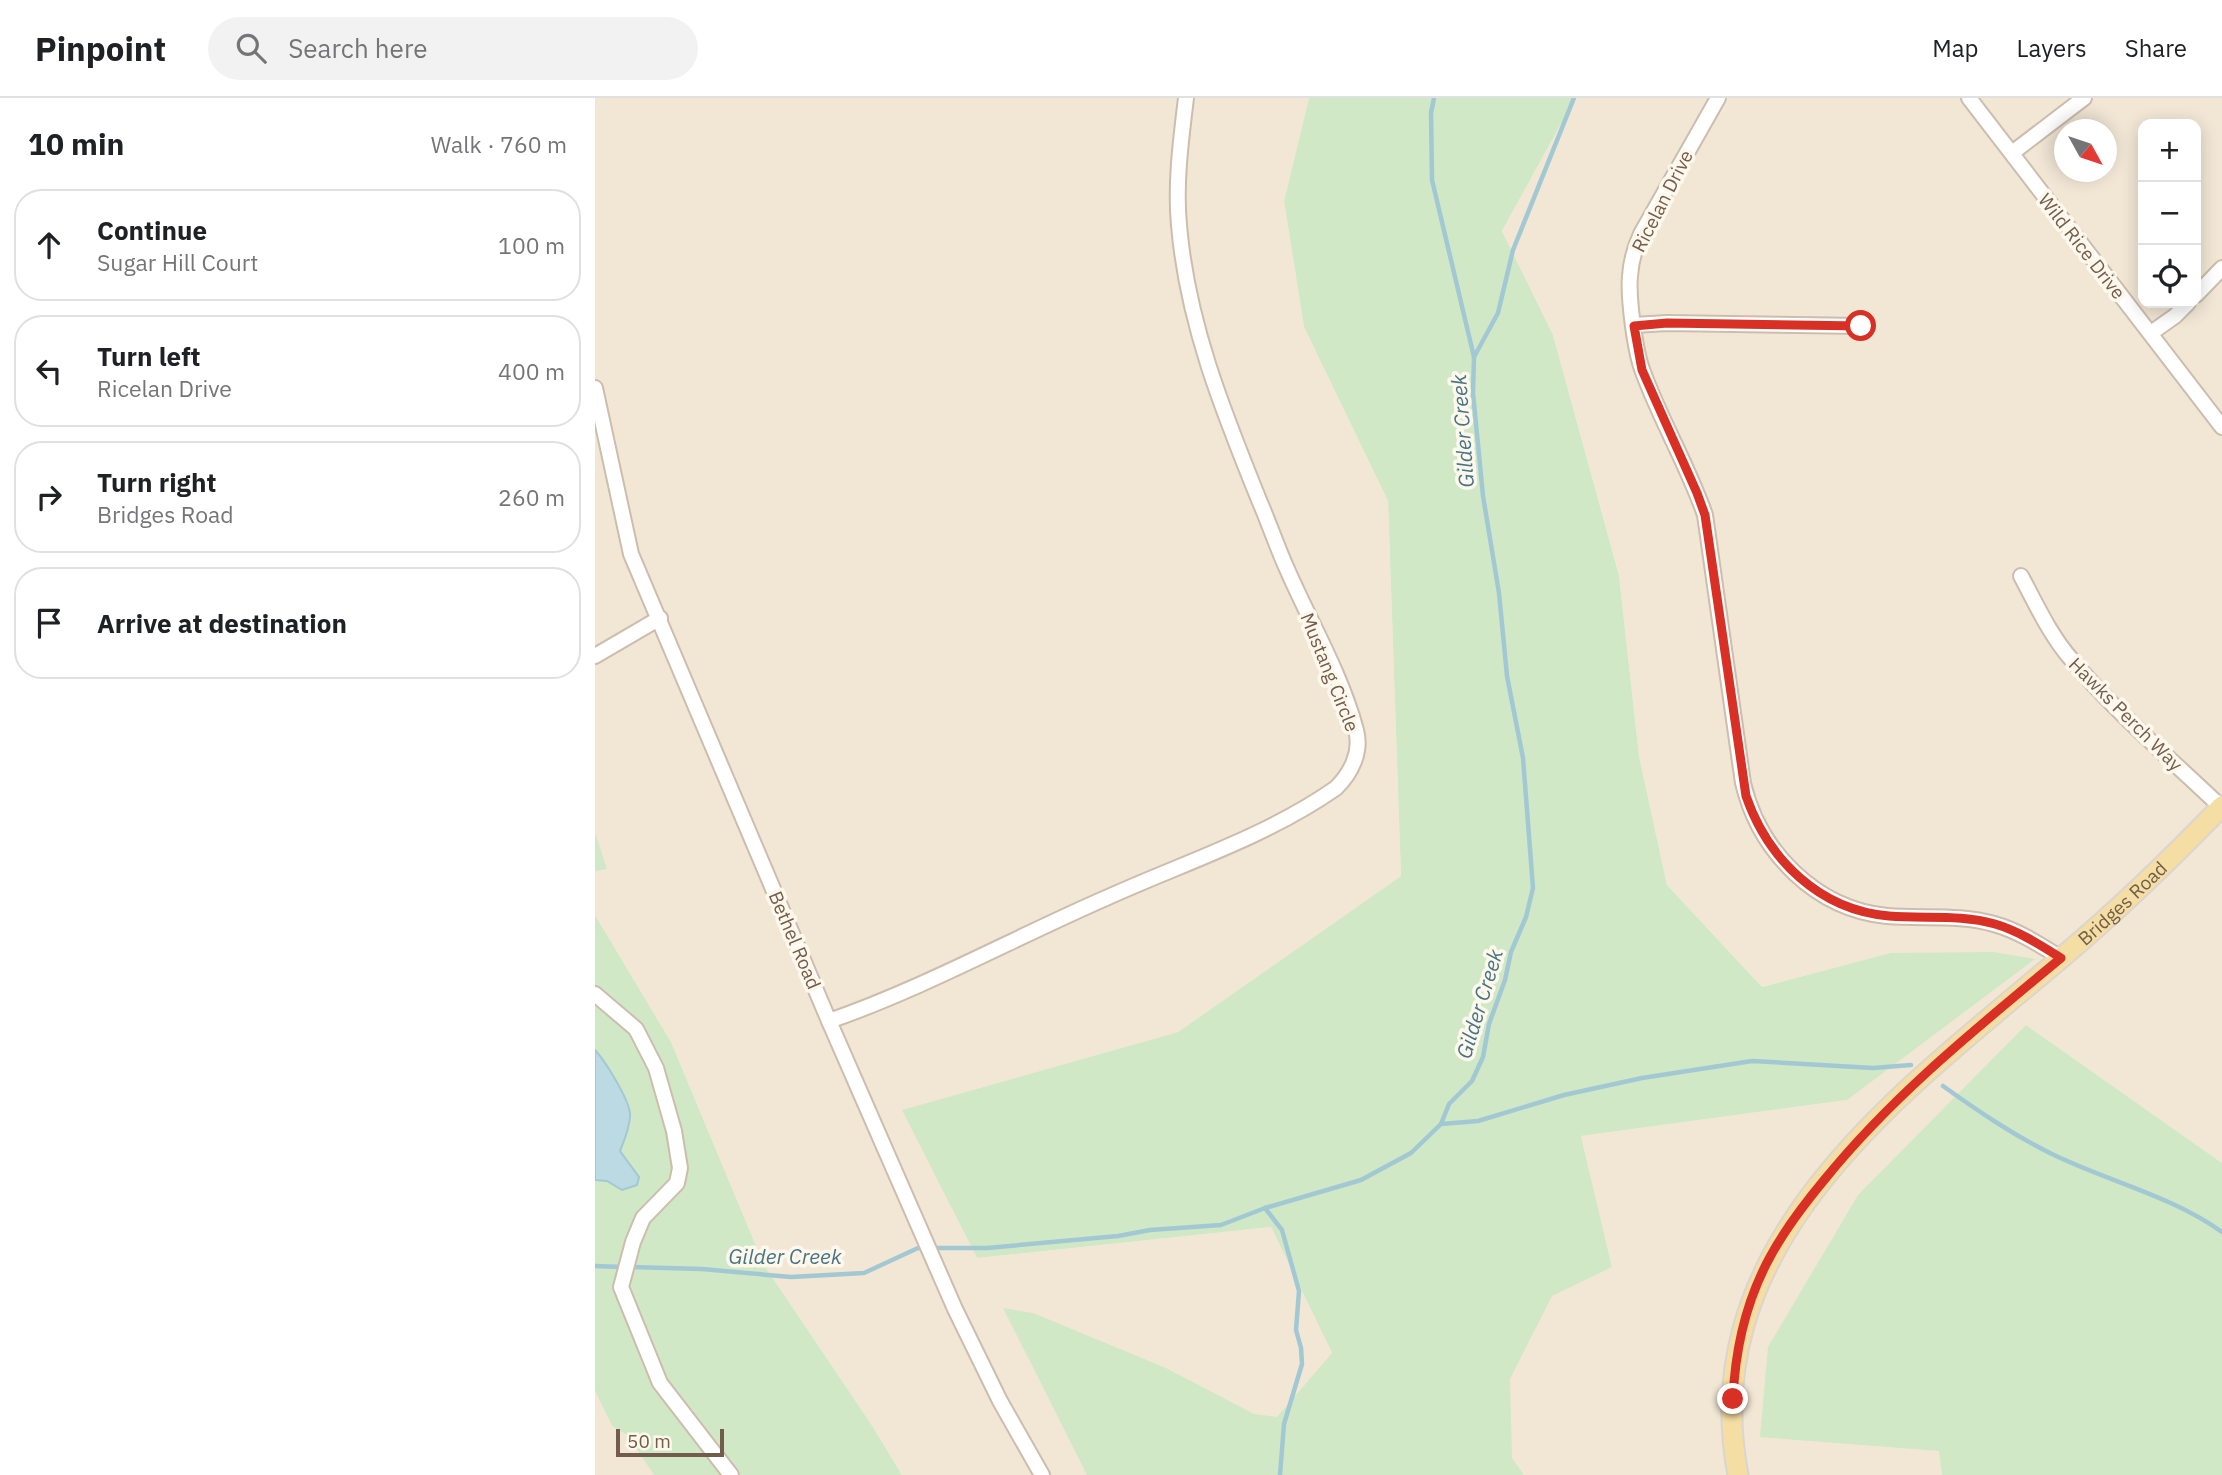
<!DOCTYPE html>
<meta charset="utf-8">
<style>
body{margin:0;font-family:"IBM Plex Sans",sans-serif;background:#f2f2f2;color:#202124}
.controls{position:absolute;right:21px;top:21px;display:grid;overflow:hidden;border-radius:14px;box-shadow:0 4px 18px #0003}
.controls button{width:63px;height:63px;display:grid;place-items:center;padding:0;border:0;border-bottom:2px solid #e0e0e0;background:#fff;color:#202124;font:35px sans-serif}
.compass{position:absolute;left:1459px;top:21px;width:63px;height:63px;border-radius:50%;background:#fff;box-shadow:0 4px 18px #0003;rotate:130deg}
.scale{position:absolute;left:21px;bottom:18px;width:108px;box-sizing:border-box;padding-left:7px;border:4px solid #725d4c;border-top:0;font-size:19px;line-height:24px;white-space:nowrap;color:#725d4c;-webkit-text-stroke:5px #fef8ec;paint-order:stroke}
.stop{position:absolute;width:21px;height:21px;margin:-16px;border:5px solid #d93025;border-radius:50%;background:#fff}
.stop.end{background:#d93025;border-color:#fff;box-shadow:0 2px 7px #0008}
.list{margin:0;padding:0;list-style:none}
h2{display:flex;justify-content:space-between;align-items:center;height:91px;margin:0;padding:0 28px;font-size:30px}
h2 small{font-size:23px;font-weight:400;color:#757577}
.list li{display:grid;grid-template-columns:46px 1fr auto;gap:21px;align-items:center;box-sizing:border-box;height:112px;margin:0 14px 14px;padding:0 14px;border:2px solid #e0e0e0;border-radius:28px}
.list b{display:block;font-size:26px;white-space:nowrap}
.list p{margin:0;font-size:23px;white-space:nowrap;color:#757577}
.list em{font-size:23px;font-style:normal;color:#757577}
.icon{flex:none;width:38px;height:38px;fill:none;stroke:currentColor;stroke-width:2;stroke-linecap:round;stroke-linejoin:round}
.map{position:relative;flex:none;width:1627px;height:1377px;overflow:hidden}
header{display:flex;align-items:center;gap:42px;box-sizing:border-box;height:98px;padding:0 35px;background:#fff;border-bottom:2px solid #e0e0e0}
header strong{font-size:33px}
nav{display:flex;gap:38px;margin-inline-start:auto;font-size:24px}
.search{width:490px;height:63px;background:#f2f2f2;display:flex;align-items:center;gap:18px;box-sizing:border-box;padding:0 24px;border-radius:38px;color:#757577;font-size:26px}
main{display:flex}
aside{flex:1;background:#fff}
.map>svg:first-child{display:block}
</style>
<header>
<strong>Pinpoint</strong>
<div class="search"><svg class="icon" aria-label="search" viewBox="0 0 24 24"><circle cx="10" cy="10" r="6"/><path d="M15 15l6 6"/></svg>Search here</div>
<nav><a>Map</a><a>Layers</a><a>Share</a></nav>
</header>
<main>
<aside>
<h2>10 min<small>Walk · 760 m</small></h2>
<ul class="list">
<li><svg class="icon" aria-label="ahead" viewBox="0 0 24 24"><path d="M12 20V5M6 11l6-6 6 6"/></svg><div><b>Continue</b><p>Sugar Hill Court</p></div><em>100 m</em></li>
<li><svg class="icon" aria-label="left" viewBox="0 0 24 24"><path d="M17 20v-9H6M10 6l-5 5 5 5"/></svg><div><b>Turn left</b><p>Ricelan Drive</p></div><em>400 m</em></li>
<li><svg class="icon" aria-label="right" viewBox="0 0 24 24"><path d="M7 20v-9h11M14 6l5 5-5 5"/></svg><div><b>Turn right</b><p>Bridges Road</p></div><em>260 m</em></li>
<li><svg class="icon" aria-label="arrive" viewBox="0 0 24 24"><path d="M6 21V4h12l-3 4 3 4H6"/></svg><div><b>Arrive at destination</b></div></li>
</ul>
</aside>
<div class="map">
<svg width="1627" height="1377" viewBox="0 0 1627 1377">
<rect width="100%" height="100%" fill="#fbf5e6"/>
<g fill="#f2e7d5" fill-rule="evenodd">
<path d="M0,0H714L689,103L709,229L793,403L806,778L583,934L308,1012L382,1160L676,1129L737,1255L1017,1169L986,1038L1252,1002L1295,855L1167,889L1072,787L1044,658L1024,476L958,237L907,133L980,0H1627V1065L1431,927L1345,1353L1347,1377H307L278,1329L169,1167L76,944L0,817ZM1548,26H1601V205H1548ZM1470,32H1512V74H1470Z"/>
<path d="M0,1293L17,1328L32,1337L59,1377H0Z"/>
</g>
<g fill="#d0e8c5">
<path d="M714,0H980L907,133L958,237L1024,477L1044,658L1072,787L1167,889L1295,855L1398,854L1440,861L1252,1002L986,1038L1017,1169L957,1198L915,1281L917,1360L929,1377H492L408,1210L438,1215L571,1270L659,1316L682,1319L737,1255L676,1129L382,1160L307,1012L583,934L806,778L793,403L709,229L689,103Z"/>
<path d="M0,735L12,771L0,773Z"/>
<path d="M0,817L76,944L169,1167L278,1329L307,1377H59L32,1337L17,1328L0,1293Z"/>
<path d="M1431,927L1627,1065V1377H1347L1344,1353L1165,1339L1173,1249L1263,1097Z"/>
</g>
<path fill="#bcdae3" stroke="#a2c8d4" stroke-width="2" d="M0,952C11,964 33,1000 35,1015C36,1027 29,1043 25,1053L44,1079L42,1087L27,1092L12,1083L0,1082Z"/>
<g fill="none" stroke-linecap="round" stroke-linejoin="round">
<g stroke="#a2c8d4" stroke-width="4.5">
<path d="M879,259L903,215L918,152L979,0"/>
<path d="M1348,988C1383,1013 1418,1037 1457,1056C1512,1083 1577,1098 1627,1134"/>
<path d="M846,1026L883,1023L969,997L1047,980L1157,963L1278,970L1316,967"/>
<path d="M670,1110L687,1132L704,1193L701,1232L706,1250L707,1266L689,1326L685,1377"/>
<path d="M338,1150H392L523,1138L555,1132L626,1127L670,1110L766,1082L816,1055L846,1026L854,1006L877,983L888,959L894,926L910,882L916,854L931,819L938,790L928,660L912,578L904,495L888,398L878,295L879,259L837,82L836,15L839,0"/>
<path d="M0,1168L27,1169"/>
<path d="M36,1169L107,1171L196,1179L269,1175L323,1150H329"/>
</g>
<g stroke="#ccbdad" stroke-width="18">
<g id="minor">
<path d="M1123,0L1046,136C1040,149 1036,163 1035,178C1033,199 1040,254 1048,274C1066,323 1093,368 1110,417L1148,685C1164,753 1220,811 1292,818C1328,821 1365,816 1399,826C1424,833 1445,847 1466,860"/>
<path d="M1374,0L1627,329"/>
<path d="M1417,55L1489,0"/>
<path d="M1601,197L1627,170"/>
<path d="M1039,227L1072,225L1266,228"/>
<path d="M1556,235L1580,218L1593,205"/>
<path d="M0,290L36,456L234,923L360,1211L405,1303L447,1377"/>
<path d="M1426,478C1441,506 1455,537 1476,561C1521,615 1576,661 1626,709"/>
<path d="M0,558L65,520"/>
<path d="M0,896L41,931L61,970L79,1033L85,1070L82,1085L48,1120L38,1144L26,1189L65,1285L136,1377"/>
<path d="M234,923C329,890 419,840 511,800C588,765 671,739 741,690C756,675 767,654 761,632C746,576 715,524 692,471C682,449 674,425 664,402C628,313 592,224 584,127C580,86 586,41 591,0"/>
</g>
</g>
<g stroke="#dad5d0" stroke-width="23">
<g id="major">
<path id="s1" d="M1143,1377C1098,1143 1309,993 1465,861C1522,813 1575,762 1627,708"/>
</g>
</g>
<use href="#minor" stroke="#fff" stroke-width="14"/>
<use href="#major" stroke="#f5dea3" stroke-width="19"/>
</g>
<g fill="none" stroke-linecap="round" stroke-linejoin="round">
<path stroke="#d93025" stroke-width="9" d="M1138,1301C1140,1252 1151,1203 1175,1159C1190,1131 1210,1105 1230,1081C1298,997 1383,929 1466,860C1445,847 1424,833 1400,826C1366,816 1329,821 1294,818C1224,812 1173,761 1151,698L1110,417L1102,395L1047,272L1039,228L1072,225L1266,228"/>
</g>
<g text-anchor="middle" stroke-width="7" stroke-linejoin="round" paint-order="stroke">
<g font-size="19" fill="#725d4c" stroke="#fef8ec">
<text transform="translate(1067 103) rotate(-63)" y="7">Ricelan Drive</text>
<text transform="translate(1487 148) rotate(52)" y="7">Wild Rice Drive</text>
<text transform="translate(735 574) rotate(68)" y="7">Mustang Circle</text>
<text transform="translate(1531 616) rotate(45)" y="7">Hawks Perch Way</text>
<text dy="7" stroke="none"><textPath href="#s1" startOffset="726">Bridges Road</textPath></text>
<text transform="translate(200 842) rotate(67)" y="7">Bethel Road</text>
</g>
<g font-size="21" font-style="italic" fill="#477485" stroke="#fef8ec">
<text transform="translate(868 333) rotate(-94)" y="7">Gilder Creek</text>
<text transform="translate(885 906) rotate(-73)" y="7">Gilder Creek</text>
<text x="190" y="1166">Gilder Creek</text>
</g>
</g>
</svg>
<div class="controls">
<button>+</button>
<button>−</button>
<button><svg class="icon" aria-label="locate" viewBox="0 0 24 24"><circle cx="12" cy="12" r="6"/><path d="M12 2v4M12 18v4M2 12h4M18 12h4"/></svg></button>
</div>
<svg class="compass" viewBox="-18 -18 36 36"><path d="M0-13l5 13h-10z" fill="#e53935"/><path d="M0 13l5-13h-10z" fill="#757577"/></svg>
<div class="scale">50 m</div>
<div class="stop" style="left:1266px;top:228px"></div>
<div class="stop end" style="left:1138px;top:1301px"></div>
</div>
</main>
